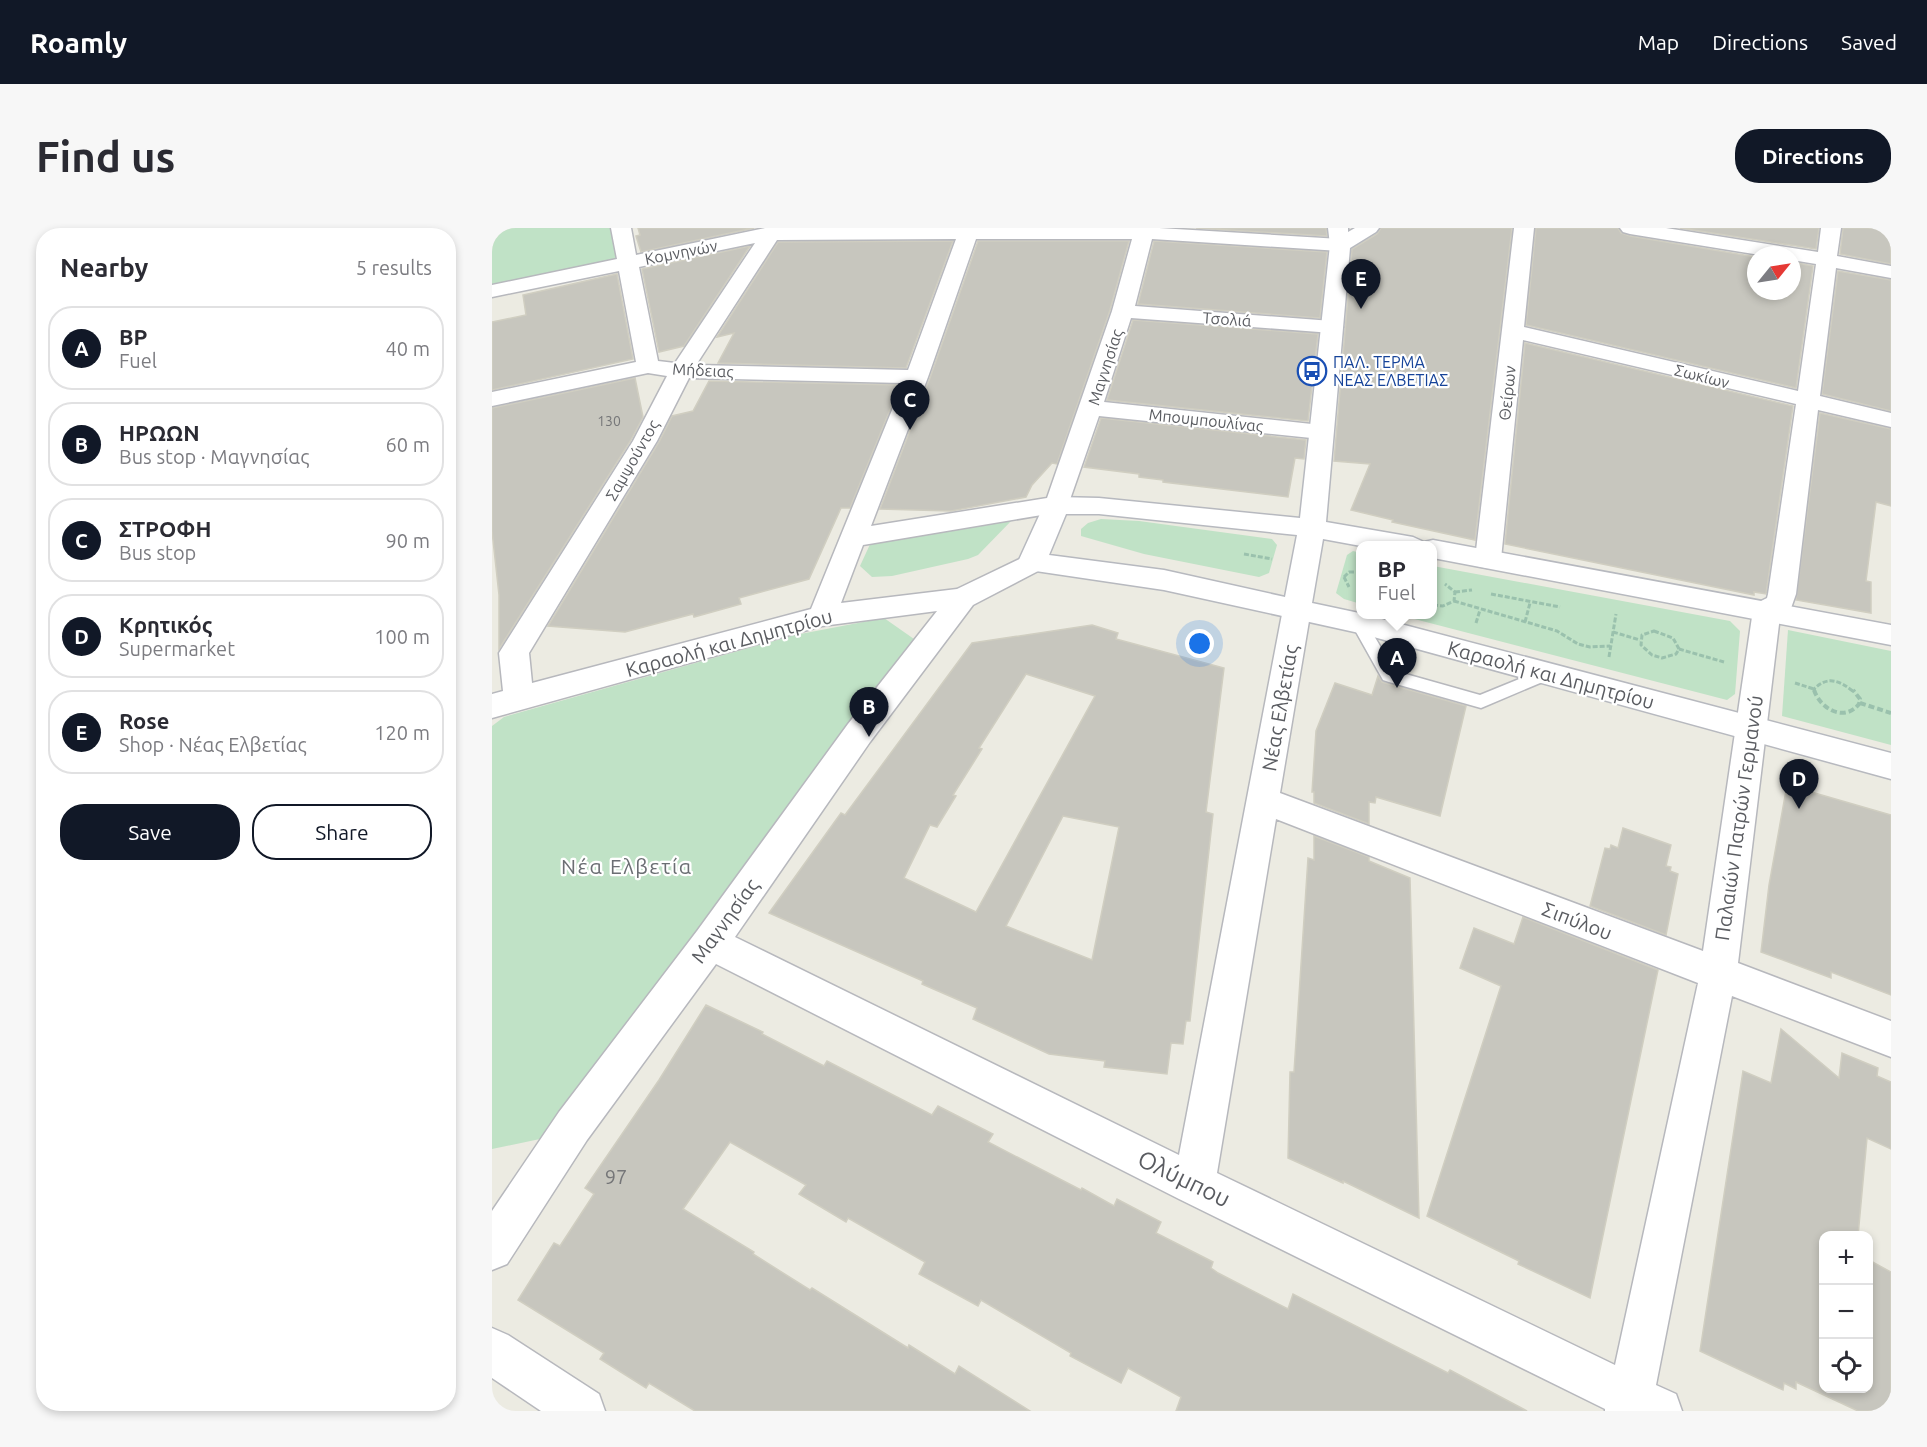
<!DOCTYPE html>
<meta charset="utf-8">
<style>
body{margin:0;font-family:Ubuntu,sans-serif;background:#f7f7f7;color:#2b2b33}
.controls{position:absolute;right:18px;bottom:18px;display:grid;overflow:hidden;border-radius:12px;box-shadow:0 3px 9px #0003}
.controls button{width:54px;height:54px;display:grid;place-items:center;padding:0;border:0;border-bottom:2px solid #e1e1e2;background:#fff;color:#2b2b33;font:30px sans-serif}
.compass{position:absolute;left:1255px;top:18px;width:54px;height:54px;border-radius:50%;background:#fff;box-shadow:0 3px 9px #0003;rotate:60deg}
.you{position:absolute;left:708px;top:416px;width:21px;height:21px;margin:-15px;border:4px solid #fff;border-radius:50%;background:#1a73e8;box-shadow:0 0 0 9px #1a73e833}
.badge{display:grid;place-items:center;width:39px;height:39px;border-radius:50%;background:#111827;color:#fff;font-size:20px;font-weight:700}
.pin{position:absolute;translate:-50% -50px;filter:drop-shadow(0 2px 3px #0008)}
.pin::after{content:'';position:absolute;top:32px;width:21px;height:18px;background:inherit;clip-path:polygon(0 0,100% 0,50% 100%)}
.popup{position:absolute;left:864px;top:313px;width:81px;height:78px;box-sizing:border-box;display:grid;place-content:center;border-radius:12px;background:#fff;filter:drop-shadow(0 2px 4px #0005);font-size:20px;white-space:nowrap;color:#7c7c81}
.popup b{font-size:22px;color:#2b2b33}
.popup::after{content:'';position:absolute;left:50%;top:100%;margin-left:-12px;border:12px solid transparent;border-top-color:#fff}
.list{margin:0;padding:0;list-style:none}
h2{display:flex;justify-content:space-between;align-items:center;height:78px;margin:0;padding:0 24px;font-size:26px}
h2 small{font-size:20px;font-weight:400;color:#7c7c81}
.list li{display:grid;grid-template-columns:39px 1fr auto;gap:18px;align-items:center;box-sizing:border-box;height:84px;margin:0 12px 12px;padding:0 12px;border:2px solid #e1e1e2;border-radius:24px}
.list b{display:block;font-size:22px;white-space:nowrap}
.list p{margin:0;font-size:20px;white-space:nowrap;color:#7c7c81}
.list em{font-size:20px;font-style:normal;color:#7c7c81}
.actions{display:flex;gap:12px;padding:18px 24px}
.actions a{flex:1;padding:14px 0;border:2px solid #111827;border-radius:24px;text-align:center;font-size:21px;color:#111827}
.actions .main{background:#111827;color:#fff}
.icon{flex:none;width:33px;height:33px;fill:none;stroke:currentColor;stroke-width:2;stroke-linecap:round;stroke-linejoin:round}
.map{position:relative;flex:none;width:1399px;height:1183px;overflow:hidden;border-radius:24px}
header{display:flex;align-items:center;gap:36px;box-sizing:border-box;height:84px;padding:0 30px;background:#111827;color:#fff}
header strong{font-size:28px}
nav{display:flex;gap:33px;margin-inline-start:auto;font-size:21px}
.intro{display:flex;align-items:center;justify-content:space-between;box-sizing:border-box;height:144px;padding:0 36px}
h1{margin:0;font-size:42px}
.button{padding:15px 27px;border-radius:24px;background:#111827;color:#fff;font-size:21px;font-weight:700}
main{display:flex;gap:36px;padding:0 36px}
aside{flex:1;background:#fff;border-radius:24px;box-shadow:0 3px 9px #0003}
.map>svg:first-child{display:block}
</style>
<header>
<strong>Roamly</strong>
<nav><a>Map</a><a>Directions</a><a>Saved</a></nav>
</header>
<div class="intro"><h1>Find us</h1><a class="button">Directions</a></div>
<main>
<aside>
<h2>Nearby<small>5 results</small></h2>
<ul class="list">
<li><span class="badge">A</span><div><b>BP</b><p>Fuel</p></div><em>40 m</em></li>
<li><span class="badge">B</span><div><b>ΗΡΩΩΝ</b><p>Bus stop · Μαγνησίας</p></div><em>60 m</em></li>
<li><span class="badge">C</span><div><b>ΣΤΡΟΦΗ</b><p>Bus stop</p></div><em>90 m</em></li>
<li><span class="badge">D</span><div><b>Κρητικός</b><p>Supermarket</p></div><em>100 m</em></li>
<li><span class="badge">E</span><div><b>Rose</b><p>Shop · Νέας Ελβετίας</p></div><em>120 m</em></li>
</ul>
<div class="actions"><a class="main">Save</a><a>Share</a></div>
</aside>
<div class="map">
<svg width="1399" height="1183" viewBox="0 0 1399 1183">
<rect width="100%" height="100%" fill="#ecebe2"/>
<g fill="#c0e2c6">
<path d="M0,0H129L136,34L0,63Z"/>
<path d="M522,290L486,327L476,331L400,348L380,349L368,338L380,312Z"/>
<path d="M609,291L647,293L780,311L785,317L777,345L767,349L652,326L589,308V301L596,295Z"/>
<path d="M861,323L869,325V376L852,371L844,365L855,327Z"/>
<path d="M941,338L1238,393L1248,403L1243,466L1235,472L907,387L941,386Z"/>
<path d="M392,390L422,411L76,884L48,911L0,921V498L12,489L303,407Z"/>
<path d="M1296,402L1399,423V517L1290,488Z"/>
</g>
<g fill="#c7c6be" stroke="#d0cec1" stroke-width="1.5" fill-rule="evenodd">
<path d="M146,0H262L149,24L144,8L148,7Z"/>
<path d="M704,0H834L835,8Z"/>
<path d="M889,0H1020L983,312L900,294L901,292L859,282L878,236L842,233L860,21L885,6Z"/>
<path d="M1044,0H1126L1129,5L1138,8L1264,29V63H1300V34L1321,38L1304,160L1034,97Z"/>
<path d="M1188,0H1327L1324,21Z"/>
<path d="M1351,0H1398L1399,36L1348,26Z"/>
<path d="M461,13L414,140L226,135L242,105L225,109L286,14Z"/>
<path d="M486,13H637L618,82L565,236L560,235L540,257L534,269L459,283L388,281L438,150Z"/>
<path d="M662,13L835,24L828,90L646,76Z"/>
<path d="M258,18L192,118L167,124L150,41Z"/>
<path d="M1346,43L1399,52V183L1330,166Z"/>
<path d="M125,46L141,131L0,162V94L34,87L31,67Z"/>
<path d="M641,92L826,106L816,193L615,172Z"/>
<path d="M1033,115L1301,178L1274,366L1262,364V367L1013,316Z"/>
<path d="M143,150L151,189L139,212L7,421V367L0,303V180Z"/>
<path d="M217,153L408,157L358,280H349L317,351L247,370L249,376L202,389L201,386L133,404L56,398L167,214L180,188L201,183Z"/>
<path d="M1328,185L1399,201V278L1384,274L1374,353L1379,354V385L1304,372Z"/>
<path d="M609,190L814,212L812,231L803,230L796,269L671,254V252L647,249V246L592,239Z"/>
<path d="M600,397L626,405L624,411L732,440L714,584L721,586L698,793H694L691,816L679,815L675,846L612,839L613,833L557,826L481,791L485,780L430,756L431,753L277,685L349,585L353,587L480,415ZM534,446L603,468L484,684L412,650L438,597L445,599L464,568L461,567L490,521L487,520ZM571,588L627,599L600,732L514,698Z"/>
<path d="M886,448L890,454L974,478L948,588L884,569L883,575L877,574V596L822,575V564H820L824,503L843,455L880,467Z"/>
<path d="M1295,557L1399,587V767L1339,744V750L1269,724L1277,657Z"/>
<path d="M1131,600L1179,617L1174,638L1179,639L1178,643L1186,646L1174,707L1098,678L1113,620L1118,621L1119,617L1126,620Z"/>
<path d="M822,608L877,629V633L918,650L927,990L851,953V955L796,930L798,844H802L816,630L822,632Z"/>
<path d="M1031,689L1166,742L1098,1070L1026,1036L1027,1033L935,988L1009,758L968,740L982,700L1022,716Z"/>
<path d="M214,777L271,804L270,806L332,838L335,833L440,887L446,878L501,906L496,914L589,962L590,960L622,978L625,971L669,994L664,1005L721,1034L719,1040L726,1045L796,1081L801,1066L956,1145L958,1142L1035,1183H684L689,1169L636,1140L629,1155L578,1128L579,1125L489,1072L486,1078L427,1046L433,1034L356,990L354,994L307,966L314,957L238,914L191,981L262,1024L261,1026L318,1062L320,1060L416,1120L417,1117L463,1146L467,1138L538,1183H203L157,1155L154,1160L108,1131L112,1125L26,1072L62,1015L68,1018L102,966L93,960L167,852Z"/>
<path d="M1289,801L1347,850L1350,825L1386,840L1385,848L1399,854V921L1375,910L1366,1008H1332V1161H1377V1032L1399,1044V1183H1366L1304,1154V1161L1292,1155L1291,1162L1208,1123L1251,843L1279,855Z"/>
</g>
<g fill="none" stroke-linecap="round" stroke-linejoin="round">
<g stroke="#b7b8bd" stroke-width="3">
<path id="lane" d="M867,389L872,391L903,443L988,467L1054,440L1060,442L1062,446L1060,450L989,480L897,454L891,452L859,395L862,391Z"/>
</g>
<g stroke="#b7b8bd" stroke-width="3">
<g id="street">
<path d="M119,0H139L144,27L273,0H667L848,11L855,13L858,17L855,21L848,23L660,11L643,78L840,93L848,94L851,99L848,104L840,105L639,90L612,174L829,197L837,199L841,204L837,209L829,211L607,188L574,283L371,317L349,375L465,361L540,325L550,327L554,334L550,341L481,377L378,514L243,709L687,927L791,381L795,374L805,371L815,374L819,381L788,565L1211,723L1261,382L1265,375L1275,370L1276,366L1304,176L1031,112L1009,331L1006,338L996,340L986,338L983,331L1022,0H1042L1032,99L1306,163L1324,36L1300,32V27H1268L1138,6L1131,4L1128,0H1174L1326,24L1329,0H1349L1345,28L1399,38V50L1344,40L1328,168L1399,185V199L1326,182L1304,366L1298,383L1288,388L1246,735L1399,793V829L1240,768L1164,1157L1184,1166L1190,1183H1113V1181L687,971L224,736L95,912L15,1036L0,1042V983L67,884L205,703L356,496L445,383L330,398L0,490V466L11,463L7,425L141,213L175,148L156,145L0,178V164L144,134L127,43L0,69V57L125,31ZM464,11L416,142L204,137L285,12ZM484,11H640L620,83L555,270L379,298L436,149ZM263,15L183,135L166,133L147,39ZM197,150L411,155L319,381L40,455L37,425L165,213ZM784,591L1206,755L1123,1137L725,945Z"/>
<path d="M0,1100L16,1107L107,1166L113,1183H49L0,1150Z"/>
</g>
</g>
<g stroke="#b7b9bf" stroke-width="3">
<path id="secondary" d="M836,0H856V4L863,0H887L884,4L858,20L834,294L921,309L932,314L941,312L1399,397V417L941,330V318H869L831,311L820,375L867,385L1399,525V551L867,405L672,362L530,341L526,334L552,277L556,271L565,269L607,270L808,290L838,17ZM574,286H607L805,307L793,369L672,342L557,327Z"/>
</g>
<g stroke="#9ac1ad" stroke-width="3" stroke-dasharray="5 2" stroke-linecap="butt">
<path d="M752,326L780,331"/>
<path d="M852,349L857,359"/>
<path d="M852,349L857,344H869"/>
<path d="M963,364L980,362"/>
<path d="M999,366L1068,379"/>
<path d="M962,373L1065,403L1086,416L1098,419L1118,418"/>
<path d="M941,377L951,378L962,373L963,364L953,356"/>
<path d="M1033,394L1038,375"/>
<path d="M984,395L988,382"/>
<path d="M1162,403L1181,410L1187,421L1184,426L1170,430L1160,427L1149,417L1150,407Z"/>
<path d="M1121,404L1148,412"/>
<path d="M1187,421L1232,434"/>
<path d="M1117,429L1124,386"/>
<path d="M1303,455L1322,461"/>
<path d="M1323,464L1322,461C1336,447 1348,453 1362,464"/>
</g>
<g stroke="#9ac1ad" stroke-width="4" stroke-dasharray="6 3" stroke-linecap="butt">
<path d="M1322,462C1329,482 1353,494 1367,476L1368,471L1361,462"/>
<path d="M1368,475L1399,485"/>
</g>
<use href="#lane" fill="#fff" fill-rule="evenodd"/>
<use href="#street" fill="#fff" fill-rule="evenodd"/>
<use href="#secondary" fill="#fff" fill-rule="evenodd"/>
</g>
<defs>
<g id="bus-ring" transform="scale(1.5)"><circle r="9.5" fill="#fff" stroke="#1a4fb4" stroke-width="1.5"/><path d="M-5-6H5V4H4V6H2V4H-2V6H-4V4H-5ZM-3.5-4V0h7V-4ZM-3.5 1.2v1.5H-2V1.2ZM2 1.2v1.5H3.5V1.2Z" fill="#1a4fb4"/></g>
</defs>
<g fill-rule="evenodd">
<use href="#bus-ring" x="820" y="143"/>
</g>
<g text-anchor="middle" stroke-width="4.5" stroke-linejoin="round" paint-order="stroke">
<g font-size="14" fill="#757678">
<text x="117" y="198">130</text>
</g>
<g font-size="16" fill="#5a5c61" stroke="#fff">
<text transform="translate(189 24) rotate(-11)" y="6">Κομνηνών</text>
<text transform="translate(735 91) rotate(4)" y="6">Τσολιά</text>
<text transform="translate(613 139) rotate(-72)" y="6">Μαγνησίας</text>
<text transform="translate(211 142) rotate(3)" y="6">Μήδειας</text>
<text transform="translate(1210 148) rotate(14)" y="6">Σωκίων</text>
<text transform="translate(1015 165) rotate(-84)" y="6">Θείρων</text>
<text transform="translate(714 192) rotate(6)" y="6">Μπουμπουλίνας</text>
<text transform="translate(140 232) rotate(-60)" y="6">Σαμψούντος</text>
</g>
<g font-size="16" fill="#164399" stroke="#fff" text-anchor="start">
<text x="841" y="140">ΠΑΛ. ΤΕΡΜΑ<tspan x="841" dy="18">ΝΕΑΣ ΕΛΒΕΤΙΑΣ</tspan></text>
</g>
<g font-size="20" fill="#5a5c61" stroke="#fff">
<text transform="translate(237 415) rotate(-15)" y="7">Καραολή και Δημητρίου</text>
<text transform="translate(1059 447) rotate(15)" y="7">Καραολή και Δημητρίου</text>
<text transform="translate(788 480) rotate(-80)" y="7">Νέας Ελβετίας</text>
<text transform="translate(1247 590) rotate(-82)" y="7">Παλαιών Πατρών Γερμανού</text>
<text transform="translate(233 693) rotate(-54)" y="7">Μαγνησίας</text>
<text transform="translate(1085 693) rotate(21)" y="7">Σιπύλου</text>
</g>
<g font-size="20" fill="#757678">
<text x="124" y="956">97</text>
</g>
<g font-size="21" letter-spacing="1.5" fill="#6b6e73" stroke="#fff">
<text x="135" y="646">Νέα Ελβετία</text>
</g>
<g font-size="24" fill="#5a5c61" stroke="#fff">
<text transform="translate(692 951) rotate(26)" y="8">Ολύμπου</text>
</g>
</g>
</svg>
<div class="controls">
<button>+</button>
<button>−</button>
<button><svg class="icon" aria-label="locate" viewBox="0 0 24 24"><circle cx="12" cy="12" r="6"/><path d="M12 2v4M12 18v4M2 12h4M18 12h4"/></svg></button>
</div>
<svg class="compass" viewBox="-18 -18 36 36"><path d="M0-13l5 13h-10z" fill="#e53935"/><path d="M0 13l5-13h-10z" fill="#7c7c81"/></svg>
<div class="you"></div>
<div class="pin badge" style="left:905px;top:460px">A</div>
<div class="popup"><b>BP</b>Fuel</div>
<div class="pin badge" style="left:377px;top:509px">B</div>
<div class="pin badge" style="left:418px;top:202px">C</div>
<div class="pin badge" style="left:1307px;top:581px">D</div>
<div class="pin badge" style="left:869px;top:81px">E</div>
</div>
</main>
